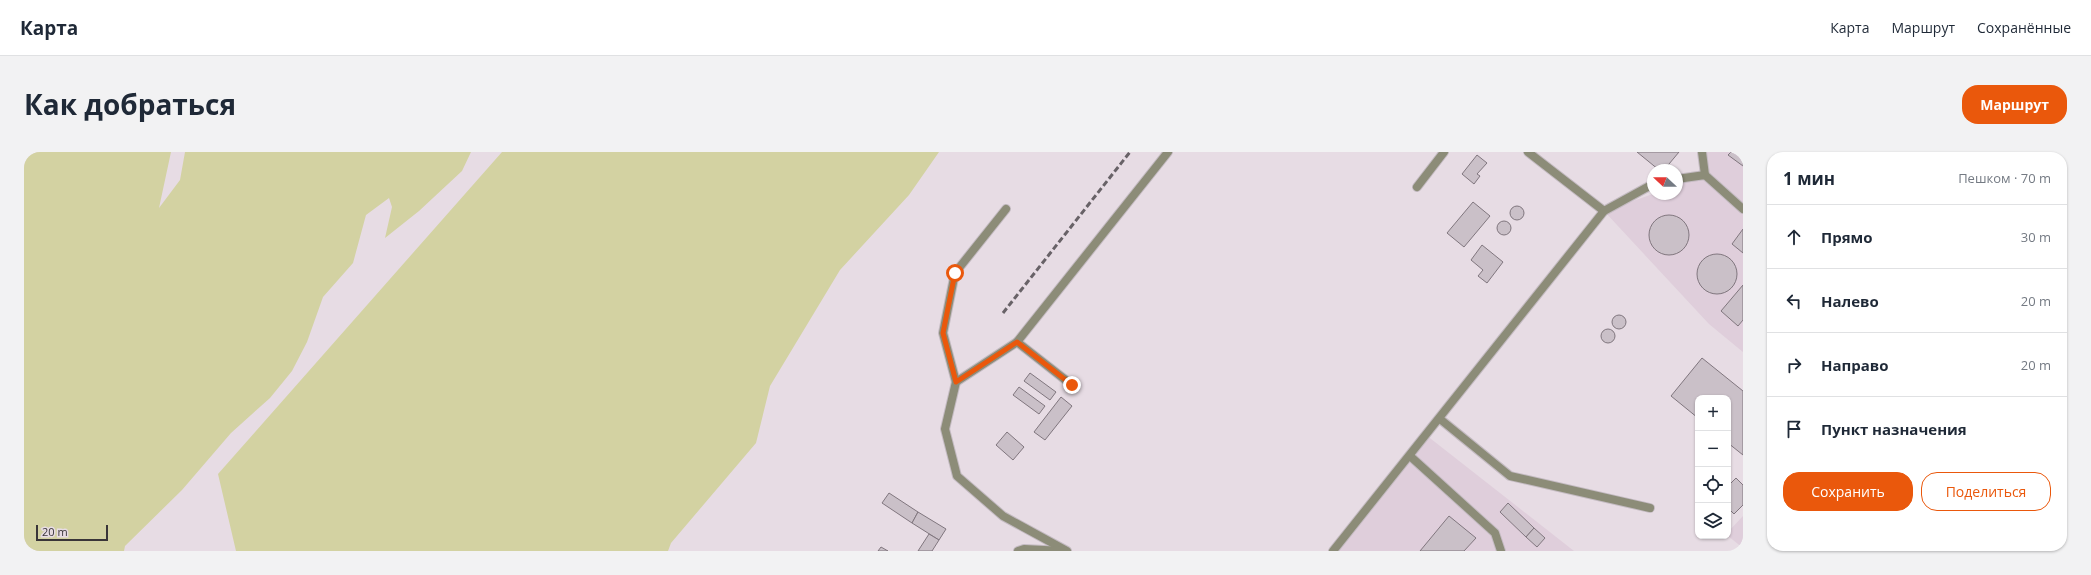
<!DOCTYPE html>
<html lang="ru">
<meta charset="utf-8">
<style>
body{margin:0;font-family:"Open Sans",sans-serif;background:#f2f2f3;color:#1f2937}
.controls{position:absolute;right:12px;bottom:12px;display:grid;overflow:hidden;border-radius:8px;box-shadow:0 1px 3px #0004}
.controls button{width:36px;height:36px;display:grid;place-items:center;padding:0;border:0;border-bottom:1px solid #e0e1e3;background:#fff;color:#1f2937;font:20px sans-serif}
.compass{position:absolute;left:1623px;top:12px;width:36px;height:36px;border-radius:50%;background:#fff;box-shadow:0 1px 3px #0004;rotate:292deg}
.scale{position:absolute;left:12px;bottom:10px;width:72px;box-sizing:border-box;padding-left:4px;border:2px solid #393538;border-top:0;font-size:11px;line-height:14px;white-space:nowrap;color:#393538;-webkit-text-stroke:3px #e7dce4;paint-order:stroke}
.stop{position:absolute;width:12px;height:12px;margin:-9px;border:3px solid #ea580c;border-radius:50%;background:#fff}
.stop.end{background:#ea580c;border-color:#fff;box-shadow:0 1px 4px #0008}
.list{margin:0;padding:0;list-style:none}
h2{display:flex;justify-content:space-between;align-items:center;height:52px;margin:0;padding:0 16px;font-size:17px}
h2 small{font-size:13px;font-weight:400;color:#747a83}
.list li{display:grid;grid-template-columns:26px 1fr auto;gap:12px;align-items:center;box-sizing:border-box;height:64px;padding:0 16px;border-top:1px solid #e0e1e3}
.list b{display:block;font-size:15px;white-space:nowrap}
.list em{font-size:13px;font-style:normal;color:#747a83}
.actions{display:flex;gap:8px;padding:12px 16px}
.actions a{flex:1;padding:9px 0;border:1px solid #ea580c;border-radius:16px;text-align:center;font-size:14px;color:#ea580c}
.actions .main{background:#ea580c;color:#fff}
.icon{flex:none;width:22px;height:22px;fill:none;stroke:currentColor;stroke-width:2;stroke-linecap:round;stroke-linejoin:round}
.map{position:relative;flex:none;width:1719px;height:399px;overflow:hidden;border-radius:16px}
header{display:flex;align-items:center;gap:24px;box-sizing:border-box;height:56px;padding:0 20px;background:#fff;border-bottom:1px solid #e0e1e3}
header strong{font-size:19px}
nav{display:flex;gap:22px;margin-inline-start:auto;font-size:14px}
.intro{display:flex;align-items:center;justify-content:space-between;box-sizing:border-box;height:96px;padding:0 24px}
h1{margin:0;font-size:28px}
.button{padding:10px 18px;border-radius:16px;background:#ea580c;color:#fff;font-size:14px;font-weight:700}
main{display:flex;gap:24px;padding:0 24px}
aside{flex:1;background:#fff;border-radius:16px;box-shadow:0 1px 3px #0004}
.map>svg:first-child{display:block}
</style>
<header>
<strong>Карта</strong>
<nav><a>Карта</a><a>Маршрут</a><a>Сохранённые</a></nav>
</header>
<div class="intro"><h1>Как добраться</h1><a class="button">Маршрут</a></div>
<main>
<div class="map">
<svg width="1719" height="399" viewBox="0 0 1719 399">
<rect width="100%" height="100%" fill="#e7dce4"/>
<g fill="#dfcedb">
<path d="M1681,0H1719V200L1685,172L1580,59L1629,42H1653V33L1681,23Z"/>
<path d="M1402,283L1550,399H1309Z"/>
<path d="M1719,364V396L1704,384V380Z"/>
</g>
<g fill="#d3d2a2">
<path d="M0,0H147L135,56L156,28L161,0H447L438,19L395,59L361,86L368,55L365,46L342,63L329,111L299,145L283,190L268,219L246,246L207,281L158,338L101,394L100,399H0Z"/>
<path d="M478,0H915L885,43L816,118L746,234L732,291L647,391L644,399H212L194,322Z"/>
</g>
<g fill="#cac0c8" stroke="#80767e">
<path d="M1613,0H1655L1640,18H1635Z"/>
<path d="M1707,0H1719V14L1704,3Z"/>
<path d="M1453,3L1463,11L1453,22L1456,24L1450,32L1438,22Z"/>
<path d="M1449,50L1466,64L1440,95L1423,81Z"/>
<circle cx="1493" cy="61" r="7"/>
<circle cx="1645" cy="83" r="20"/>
<circle cx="1480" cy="76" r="7"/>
<path d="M1719,77V101L1708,92Z"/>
<path d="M1458,93L1479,110L1463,131L1454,124L1459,118L1447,108Z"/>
<circle cx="1693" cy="122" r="20"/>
<path d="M1719,133V168L1714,174L1697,159Z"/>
<circle cx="1595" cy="170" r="7"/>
<circle cx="1584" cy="184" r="7"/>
<path d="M1678,206L1719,239V303L1704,291V246H1674V266L1647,244Z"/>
<path d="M1006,221L1032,240L1026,248L1000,229Z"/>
<path d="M995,235L1021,254L1015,262L989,243Z"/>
<path d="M1037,245L1048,254L1021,288L1010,280Z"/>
<path d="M983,280L1000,295L989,308L972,293Z"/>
<path d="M1712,326L1719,333V353L1710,362L1704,356V334Z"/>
<path d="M865,341L894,360L888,371L858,351Z"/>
<path d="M1484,351L1510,376L1502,385L1476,360Z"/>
<path d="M894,360L922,377L915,388L888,371Z"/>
<path d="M1425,364L1452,386L1440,399H1396Z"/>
<path d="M1510,376L1521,386L1513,395L1502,385Z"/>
<path d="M905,382L915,388L908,399H894Z"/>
<path d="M857,395L864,399H854Z"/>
</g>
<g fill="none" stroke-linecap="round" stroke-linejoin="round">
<g stroke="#c4bbc2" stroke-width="10">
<g id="service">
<path d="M1504,0L1580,59"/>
<path d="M1678,0L1681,23"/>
<path d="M1653,27L1681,23L1719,57"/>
<path d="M1393,35L1420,0"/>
<path d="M982,57L931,121L919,181L932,230L921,277L933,324L979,364L1043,399"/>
<path d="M993,190L1048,233"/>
<path d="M932,230L993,190L1144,0"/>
<path d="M1416,267L1486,324L1626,356"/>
<path d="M1386,304L1471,381L1477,399"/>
<path d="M994,399L1000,397L1040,399"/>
<path d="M1309,399L1580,59L1629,32"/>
</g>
</g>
<use href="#service" stroke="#8c8c78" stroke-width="8"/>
<path stroke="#686267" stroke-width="3" stroke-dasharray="6 3" stroke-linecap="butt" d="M979,161L1106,0"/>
</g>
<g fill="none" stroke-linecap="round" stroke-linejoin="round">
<path stroke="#ea580c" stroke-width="5" d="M931,121L919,181L932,230L993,190L1048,233"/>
</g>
</svg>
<div class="controls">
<button>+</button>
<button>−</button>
<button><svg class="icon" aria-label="locate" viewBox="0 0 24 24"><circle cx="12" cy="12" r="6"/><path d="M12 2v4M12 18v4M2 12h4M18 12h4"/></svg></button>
<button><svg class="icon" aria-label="layers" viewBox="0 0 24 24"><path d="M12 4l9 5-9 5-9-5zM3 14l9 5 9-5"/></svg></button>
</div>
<svg class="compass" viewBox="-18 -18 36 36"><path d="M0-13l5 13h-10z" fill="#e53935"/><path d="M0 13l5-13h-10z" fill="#747a83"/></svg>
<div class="scale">20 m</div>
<div class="stop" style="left:931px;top:121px"></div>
<div class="stop end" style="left:1048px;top:233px"></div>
</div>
<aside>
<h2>1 мин<small>Пешком · 70 m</small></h2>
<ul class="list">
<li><svg class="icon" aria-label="ahead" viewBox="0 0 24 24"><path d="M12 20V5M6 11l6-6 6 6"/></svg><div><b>Прямо</b></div><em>30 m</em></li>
<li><svg class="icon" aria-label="left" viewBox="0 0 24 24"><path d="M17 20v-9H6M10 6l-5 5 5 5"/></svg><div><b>Налево</b></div><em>20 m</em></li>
<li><svg class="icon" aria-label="right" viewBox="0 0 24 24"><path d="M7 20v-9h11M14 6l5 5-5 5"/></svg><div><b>Направо</b></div><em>20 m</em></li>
<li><svg class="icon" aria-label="arrive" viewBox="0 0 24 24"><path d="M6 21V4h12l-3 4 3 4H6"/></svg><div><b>Пункт назначения</b></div></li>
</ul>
<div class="actions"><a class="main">Сохранить</a><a>Поделиться</a></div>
</aside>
</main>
